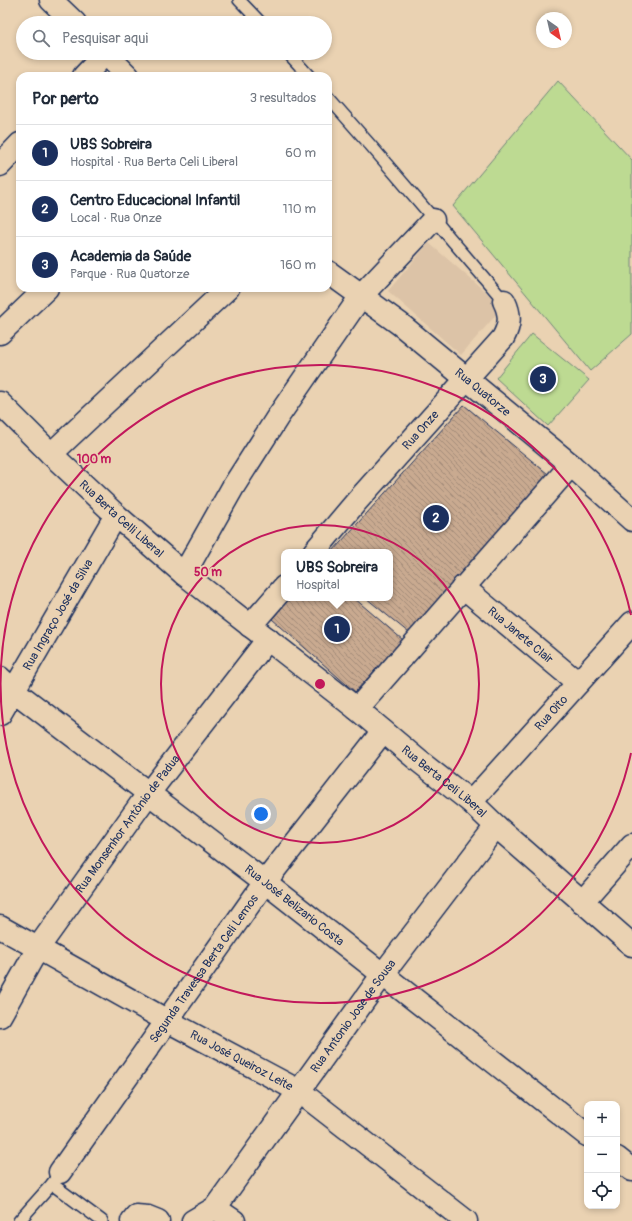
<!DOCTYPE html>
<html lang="pt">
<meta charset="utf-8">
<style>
body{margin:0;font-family:Pangolin,sans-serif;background:#f2f2f3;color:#1f2937}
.controls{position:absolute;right:12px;bottom:12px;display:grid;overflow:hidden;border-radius:8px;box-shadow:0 2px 6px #0003}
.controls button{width:36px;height:36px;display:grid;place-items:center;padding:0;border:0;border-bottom:1px solid #e0e1e3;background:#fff;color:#1f2937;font:20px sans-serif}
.compass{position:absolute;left:536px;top:12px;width:36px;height:36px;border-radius:50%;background:#fff;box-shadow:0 2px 6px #0003;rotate:146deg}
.you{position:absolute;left:261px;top:814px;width:14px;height:14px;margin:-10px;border:3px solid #fff;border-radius:50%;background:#1a73e8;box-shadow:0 0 0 6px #1a73e833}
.badge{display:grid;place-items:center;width:26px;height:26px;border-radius:50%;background:#1b2f5e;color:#fff;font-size:13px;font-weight:700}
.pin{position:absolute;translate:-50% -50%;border:2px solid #fff;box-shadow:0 1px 4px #0006}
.popup{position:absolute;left:281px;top:549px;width:112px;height:52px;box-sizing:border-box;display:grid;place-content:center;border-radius:8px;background:#fff;filter:drop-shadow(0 1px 3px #0005);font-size:13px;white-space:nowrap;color:#747a83}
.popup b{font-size:15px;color:#1f2937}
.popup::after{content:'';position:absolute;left:50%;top:100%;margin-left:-8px;border:8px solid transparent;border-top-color:#fff}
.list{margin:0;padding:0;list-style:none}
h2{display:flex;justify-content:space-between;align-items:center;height:52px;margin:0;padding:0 16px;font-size:17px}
h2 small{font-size:13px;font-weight:400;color:#747a83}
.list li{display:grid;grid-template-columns:26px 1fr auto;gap:12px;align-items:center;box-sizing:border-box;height:56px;padding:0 16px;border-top:1px solid #e0e1e3}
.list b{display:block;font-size:15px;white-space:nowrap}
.list p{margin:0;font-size:13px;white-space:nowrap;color:#747a83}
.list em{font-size:13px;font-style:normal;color:#747a83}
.icon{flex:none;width:22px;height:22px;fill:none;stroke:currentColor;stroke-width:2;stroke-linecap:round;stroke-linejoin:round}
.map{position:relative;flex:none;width:632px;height:1221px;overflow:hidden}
.search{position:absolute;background:#fff;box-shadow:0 2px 6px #0003;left:16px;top:16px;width:316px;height:44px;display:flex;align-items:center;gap:10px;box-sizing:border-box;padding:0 14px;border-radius:22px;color:#747a83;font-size:15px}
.panel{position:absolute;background:#fff;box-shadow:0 2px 6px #0003;left:16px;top:72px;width:316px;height:220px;border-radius:12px}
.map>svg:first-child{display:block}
</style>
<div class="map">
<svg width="632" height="1221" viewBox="0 0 632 1221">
<defs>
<pattern id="building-back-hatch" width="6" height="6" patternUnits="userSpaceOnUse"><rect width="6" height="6" fill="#c9aa90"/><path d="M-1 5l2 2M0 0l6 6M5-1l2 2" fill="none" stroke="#a28b79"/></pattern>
</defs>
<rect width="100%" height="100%" fill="#ead2b2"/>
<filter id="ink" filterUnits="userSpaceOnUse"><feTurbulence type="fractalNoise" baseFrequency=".025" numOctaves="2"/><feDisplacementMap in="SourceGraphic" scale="8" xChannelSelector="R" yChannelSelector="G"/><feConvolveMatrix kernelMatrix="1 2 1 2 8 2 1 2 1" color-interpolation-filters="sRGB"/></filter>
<g filter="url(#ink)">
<path fill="#dcc3a7" d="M429,243L503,307L461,355L388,291Z"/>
<g fill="#bdda92" stroke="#6c8478">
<path d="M558,81L632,160V334L590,371L453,206Z"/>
<path d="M532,334L589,380L548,426L496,378Z"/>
</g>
<g fill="url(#building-back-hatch)" stroke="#1b2f5e">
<path d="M464,405L548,474L409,633L366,598H390V552H332Z"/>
<path d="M290,598H354L403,640L355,692L272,619Z"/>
</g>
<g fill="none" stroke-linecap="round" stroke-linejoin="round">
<g stroke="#1b2f5e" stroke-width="14">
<g id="lane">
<path d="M239,0L261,23"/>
<path d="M288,53L309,76"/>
<path d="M328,97L372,147L504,301"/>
<path d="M52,1184L102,1221"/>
<path d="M19,1221L52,1184L60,1172"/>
</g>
</g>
<g stroke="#1b2f5e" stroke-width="25">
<g id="street">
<path d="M51,0L75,23"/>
<path d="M105,53L128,76"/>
<path d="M84,76L106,53"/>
<path d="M0,165L20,144"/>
<path id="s1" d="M328,272L400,324L571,465L632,520"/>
<path d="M0,333L47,288"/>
<path id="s2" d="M0,403L51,454L116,515L184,574L357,709L420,762L471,802L496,826L632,945"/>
<path d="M51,454L228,288"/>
<path id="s3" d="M314,552L357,501L503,338C510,325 511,315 504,301"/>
<path d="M184,574L233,487L277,418L361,296L433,220"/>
<path id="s4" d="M463,587L578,683"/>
<path d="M250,626L284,587"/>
<path id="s5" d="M0,678L13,690L265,882L587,1135"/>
<path d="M357,709L571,465"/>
<path id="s6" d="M0,714L116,515"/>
<path id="s7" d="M471,802L632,623"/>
<path d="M582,902L632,845"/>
<path id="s8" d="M0,927L166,1020L299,1091L466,1221"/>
<path id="s9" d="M0,1016L38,948L148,794L268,639"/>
<path d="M617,1158L632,1170"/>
<path id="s10" d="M60,1172L265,882L383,731"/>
<path d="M215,1208L234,1221"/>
<path d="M132,1221L136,1216L148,1217L158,1221"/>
<path id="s11" d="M193,1221L215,1208L383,974L496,826"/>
</g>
</g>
<use href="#lane" stroke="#ead2b2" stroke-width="11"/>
<use href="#street" stroke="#ead2b2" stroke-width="22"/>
</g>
</g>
<g fill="none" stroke="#c2185b" stroke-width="2">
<circle cx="320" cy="684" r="159"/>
<path d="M631 753A319 319 0 1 1 631 615"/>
</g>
<g text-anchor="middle" stroke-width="3.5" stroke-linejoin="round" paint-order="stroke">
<g font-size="12" fill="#1b2f5e" stroke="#ead2b2">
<text dy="4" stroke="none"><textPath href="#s1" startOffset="196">Rua Quatorze</textPath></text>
<text dy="4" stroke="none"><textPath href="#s3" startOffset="162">Rua Onze</textPath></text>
<text dy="4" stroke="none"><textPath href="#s2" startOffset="168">Rua Berta Celli Liberal</textPath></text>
<text dy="4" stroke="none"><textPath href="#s6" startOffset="115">Rua Ingraço José da Silva</textPath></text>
<text dy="4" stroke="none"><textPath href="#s4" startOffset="75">Rua Janete Clair</textPath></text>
<text dy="4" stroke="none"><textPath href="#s7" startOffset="120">Rua Oito</textPath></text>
<text dy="4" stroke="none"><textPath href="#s2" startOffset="584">Rua Berta Celi Liberal</textPath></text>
<text dy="4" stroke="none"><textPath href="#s9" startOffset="231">Rua Monsenhor Antônio de Padua</textPath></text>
<text dy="4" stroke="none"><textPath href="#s5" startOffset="372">Rua José Belizario Costa</textPath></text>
<text dy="4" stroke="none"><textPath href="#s10" startOffset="249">Segunda Travessa Berta Celi Lemos</textPath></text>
<text dy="4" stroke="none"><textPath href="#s11" startOffset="262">Rua Antonio Jose de Sousa</textPath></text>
<text dy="4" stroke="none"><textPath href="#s8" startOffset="276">Rua José Queiroz Leite</textPath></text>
</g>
</g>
<circle cx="320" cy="684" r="6" fill="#c2185b" stroke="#ead2b2" stroke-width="2"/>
<g font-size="12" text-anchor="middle" font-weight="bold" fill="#c2185b" stroke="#ead2b2" stroke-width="3.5" stroke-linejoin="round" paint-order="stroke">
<text x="94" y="463">100 m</text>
<text x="208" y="576">50 m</text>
</g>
</svg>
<div class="controls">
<button>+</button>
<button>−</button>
<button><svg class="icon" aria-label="locate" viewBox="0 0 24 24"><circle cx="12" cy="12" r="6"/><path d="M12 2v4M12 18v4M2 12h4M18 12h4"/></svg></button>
</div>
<svg class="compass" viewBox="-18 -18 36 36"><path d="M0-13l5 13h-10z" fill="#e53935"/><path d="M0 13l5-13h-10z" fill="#747a83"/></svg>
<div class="you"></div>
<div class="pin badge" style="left:337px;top:629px">1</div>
<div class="popup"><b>UBS Sobreira</b>Hospital</div>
<div class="pin badge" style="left:436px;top:518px">2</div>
<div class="pin badge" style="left:543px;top:379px">3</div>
<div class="search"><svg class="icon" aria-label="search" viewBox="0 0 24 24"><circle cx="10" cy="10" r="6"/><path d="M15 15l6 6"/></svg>Pesquisar aqui</div>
<section class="panel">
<h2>Por perto<small>3 resultados</small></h2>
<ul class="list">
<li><span class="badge">1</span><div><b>UBS Sobreira</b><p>Hospital · Rua Berta Celi Liberal</p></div><em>60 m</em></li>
<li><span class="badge">2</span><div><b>Centro Educacional Infantil</b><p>Local · Rua Onze</p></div><em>110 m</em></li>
<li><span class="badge">3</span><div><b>Academia da Saúde</b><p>Parque · Rua Quatorze</p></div><em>160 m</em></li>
</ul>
</section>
</div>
